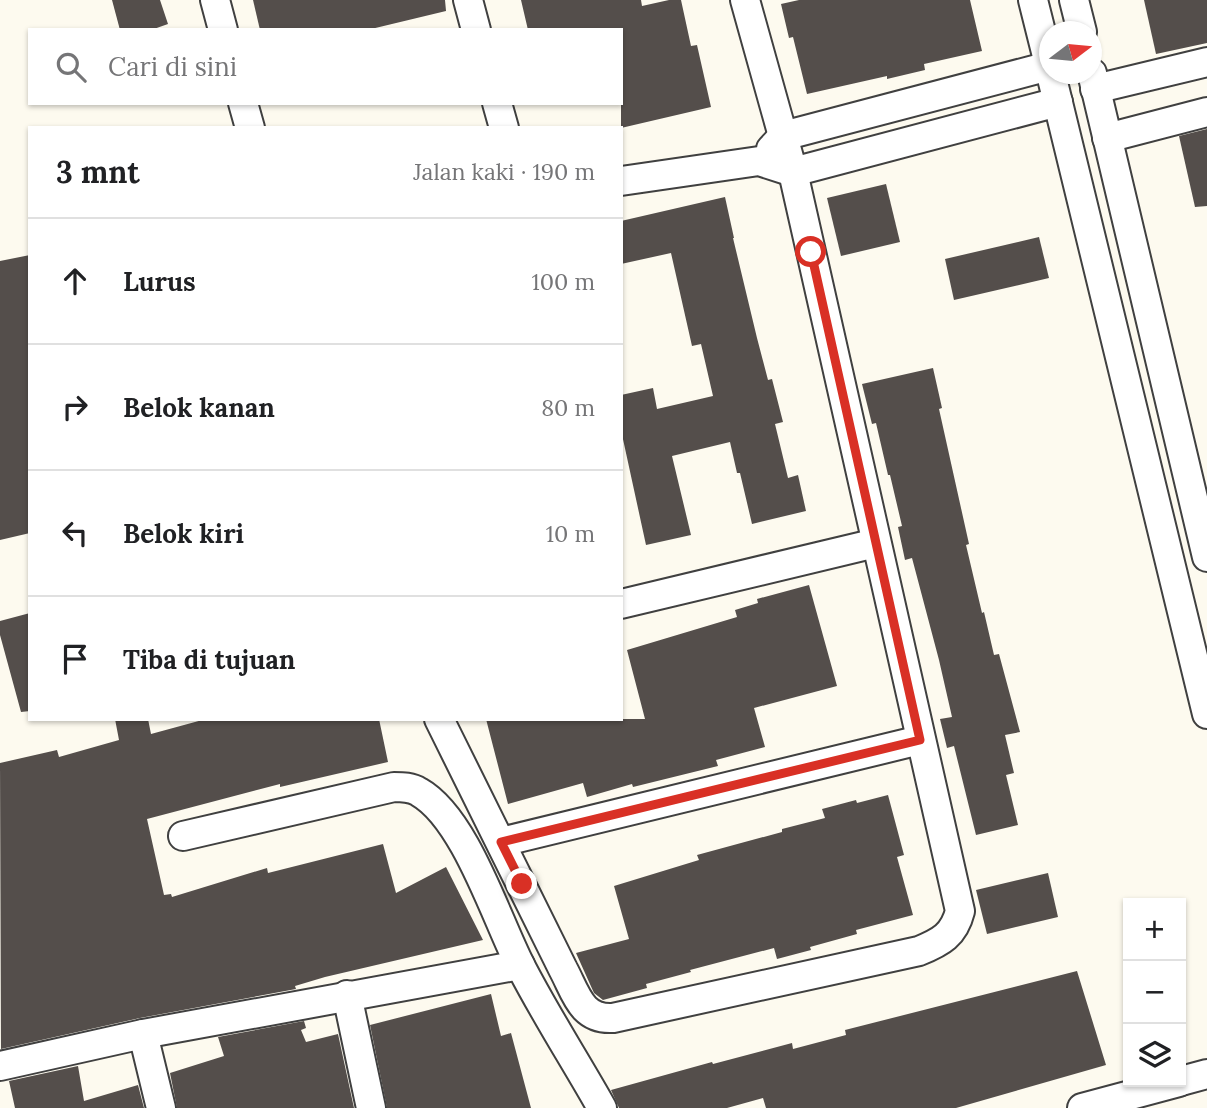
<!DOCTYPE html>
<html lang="id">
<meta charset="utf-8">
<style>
body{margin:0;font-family:Lora,serif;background:#f2f2f2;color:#202124}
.controls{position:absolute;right:21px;bottom:21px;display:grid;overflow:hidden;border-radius:0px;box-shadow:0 2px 5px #0004}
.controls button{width:63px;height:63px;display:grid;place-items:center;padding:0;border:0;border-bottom:2px solid #e0e0e0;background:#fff;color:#202124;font:35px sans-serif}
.compass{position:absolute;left:1039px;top:21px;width:63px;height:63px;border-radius:50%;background:#fff;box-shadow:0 2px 5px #0004;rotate:74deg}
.stop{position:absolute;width:21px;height:21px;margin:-16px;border:5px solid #d93025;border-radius:50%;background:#fff}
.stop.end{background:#d93025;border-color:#fff;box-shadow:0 2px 7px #0008}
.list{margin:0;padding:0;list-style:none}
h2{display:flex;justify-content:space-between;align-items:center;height:91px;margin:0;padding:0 28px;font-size:30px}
h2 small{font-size:23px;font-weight:400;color:#757577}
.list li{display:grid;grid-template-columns:46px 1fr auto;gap:21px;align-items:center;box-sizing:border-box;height:126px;padding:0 28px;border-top:2px solid #e0e0e0}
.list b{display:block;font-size:26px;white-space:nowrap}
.list em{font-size:23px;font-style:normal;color:#757577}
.icon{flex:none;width:38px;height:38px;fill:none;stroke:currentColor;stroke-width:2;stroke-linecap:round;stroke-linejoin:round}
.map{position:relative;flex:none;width:1207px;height:1108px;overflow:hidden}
.search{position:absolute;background:#fff;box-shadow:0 2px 5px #0004;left:28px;top:28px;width:595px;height:77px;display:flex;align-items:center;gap:18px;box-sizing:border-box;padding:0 24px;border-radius:0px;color:#757577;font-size:26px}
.panel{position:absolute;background:#fff;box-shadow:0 2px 5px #0004;left:28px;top:126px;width:595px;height:595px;border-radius:0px}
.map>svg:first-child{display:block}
</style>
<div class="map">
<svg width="1207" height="1108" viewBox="0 0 1207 1108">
<rect width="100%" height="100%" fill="#fdfaef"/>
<g fill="#544e4b">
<path d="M112,0H160L168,24L151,30H120Z"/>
<path d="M253,0H445L446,11L367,30H260Z"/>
<path d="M521,0H641L642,6L669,0H681L691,46L697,45L711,107L621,128V30H528Z"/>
<path d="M799,0H970L982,51L924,64L925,70L887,79V76L807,94L793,37L789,38L781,4Z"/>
<path d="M1144,0H1207V43L1156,54Z"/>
<path d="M1207,129V206L1195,207L1179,136Z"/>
<path d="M886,184L900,242L841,256L827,198Z"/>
<path d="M725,197L734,238H733L757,338L768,380L772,379L783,422L775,424L788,478L798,475L806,511L752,524L740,473H737L730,442L672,456L691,535L646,545L621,430V395L653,388L657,409L713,396L701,344L692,346L671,253L621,264V221Z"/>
<path d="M1039,237L1049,278L954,300L945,259Z"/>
<path d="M30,255V533L0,540V261Z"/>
<path d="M933,368L942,408L939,409L969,544L966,545L982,613L984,612L994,655L999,654L1020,732L1005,735L1014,773L1006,775L1018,825L976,835L954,746L947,748L940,719L952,717L939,660L912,558L905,560L898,527L902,526L890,475H888L876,423L872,424L862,384Z"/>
<path d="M809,585L837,686L754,708L765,747L716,760L718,766L633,787L632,784L587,797L583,783L508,804L486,719H645L627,650L737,617L735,610L758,603L757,599Z"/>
<path d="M30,613V711L21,712L0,635V621Z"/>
<path d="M115,719H148L151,734L206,719H379L388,762L280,787V784L147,819L164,895L171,894L172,897L267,868L268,873L383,844L396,893L446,867L483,940L325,977L295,986L296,989L140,1018L1,1049L0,763L57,750L59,757L119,740Z"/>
<path d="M888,795L904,855L897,857L913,915L856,930L857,934L810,947L811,950L777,959L774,948L690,970L691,972L646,984L647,988L603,1000L594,993L576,953L629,939L614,886L699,860L697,855L782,832V829L825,818L822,809L856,800L857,803Z"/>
<path d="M1048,873L1058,917L987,934L976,890Z"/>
<path d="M1077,971L1106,1065L956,1108H766L763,1098L727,1108H619L611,1090L712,1062L713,1064L792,1043L793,1049L846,1035L845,1030Z"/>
<path d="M491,994L501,1036L511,1033L531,1108H387L370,1025Z"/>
<path d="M304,1021L306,1028L301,1030L306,1042L338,1034L354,1108H177L170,1073L224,1056L218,1037Z"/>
<path d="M78,1066L84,1101L138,1085L144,1108H15L9,1081Z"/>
</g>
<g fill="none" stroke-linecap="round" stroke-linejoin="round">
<g stroke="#404040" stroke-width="32">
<g id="minor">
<path d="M215,0L223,30"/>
<path d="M468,0L476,30"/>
<path d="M1033,0L1050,68"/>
<path d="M1074,0L1082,32"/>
<path d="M1092,73L1207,557"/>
<path d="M1051,74L1207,714"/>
<path d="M1095,89L1207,62"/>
<path d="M243,103L250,128"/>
<path d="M497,103L504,128"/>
<path d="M1107,138L1207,112"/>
<path d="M771,149L783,136L1049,66"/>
<path d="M621,181L759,161L793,172L1058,102"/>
<path d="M621,604L876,543"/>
<path d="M439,719L563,969C576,993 581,1020 613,1018L919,951C941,942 954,935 960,911L793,172L745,0"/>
<path d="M183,836L394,787C403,787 411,787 419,792C465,818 496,918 520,965C545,1014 575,1060 602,1108"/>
<path d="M501,842L920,740"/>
<path d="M347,995L371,1108"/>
<path d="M143,1034L161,1108"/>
<path d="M0,1066L143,1034L520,965"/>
<path d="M1181,1081L1207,1074"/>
<path d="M1082,1108L1179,1082"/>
</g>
</g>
<use href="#minor" stroke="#fff" stroke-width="28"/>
</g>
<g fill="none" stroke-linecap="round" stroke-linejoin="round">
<path stroke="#d93025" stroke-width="9" d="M522,884L501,842L920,740L811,252"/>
</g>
</svg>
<div class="controls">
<button>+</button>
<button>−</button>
<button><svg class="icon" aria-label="layers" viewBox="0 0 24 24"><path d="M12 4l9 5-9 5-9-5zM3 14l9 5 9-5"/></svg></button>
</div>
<svg class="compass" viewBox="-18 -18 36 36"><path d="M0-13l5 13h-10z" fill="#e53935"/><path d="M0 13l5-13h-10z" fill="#757577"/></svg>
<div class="stop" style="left:811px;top:252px"></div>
<div class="stop end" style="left:522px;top:884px"></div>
<div class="search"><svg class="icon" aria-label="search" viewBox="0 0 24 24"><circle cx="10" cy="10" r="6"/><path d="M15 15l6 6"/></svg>Cari di sini</div>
<section class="panel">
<h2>3 mnt<small>Jalan kaki · 190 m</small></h2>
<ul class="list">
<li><svg class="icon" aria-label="ahead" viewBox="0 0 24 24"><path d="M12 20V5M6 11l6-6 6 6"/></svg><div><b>Lurus</b></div><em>100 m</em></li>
<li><svg class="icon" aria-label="right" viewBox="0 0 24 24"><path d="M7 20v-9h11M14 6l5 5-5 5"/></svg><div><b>Belok kanan</b></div><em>80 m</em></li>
<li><svg class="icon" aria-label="left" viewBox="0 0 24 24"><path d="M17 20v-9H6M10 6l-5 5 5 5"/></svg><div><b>Belok kiri</b></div><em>10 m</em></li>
<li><svg class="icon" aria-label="arrive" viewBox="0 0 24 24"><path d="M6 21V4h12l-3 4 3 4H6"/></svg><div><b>Tiba di tujuan</b></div></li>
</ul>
</section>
</div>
